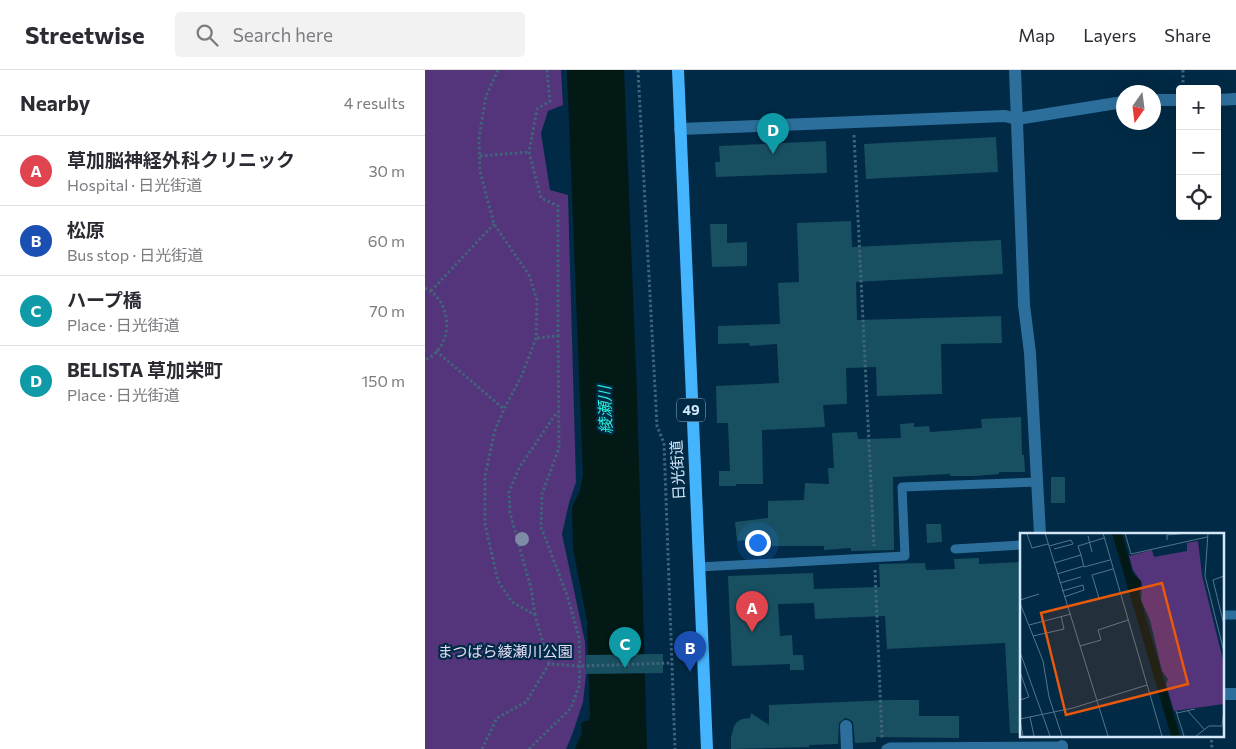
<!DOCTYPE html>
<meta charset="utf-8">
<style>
body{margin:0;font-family:Commissioner,"Noto Sans JP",sans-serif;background:#f2f2f3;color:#2b2b33}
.controls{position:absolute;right:15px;top:15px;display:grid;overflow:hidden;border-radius:5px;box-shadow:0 5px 20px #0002}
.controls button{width:45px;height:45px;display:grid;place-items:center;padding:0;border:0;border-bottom:1px solid #e1e1e2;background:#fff;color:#2b2b33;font:25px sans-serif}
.compass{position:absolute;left:691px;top:15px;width:45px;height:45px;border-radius:50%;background:#fff;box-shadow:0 5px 20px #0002;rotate:194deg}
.you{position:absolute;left:332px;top:472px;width:18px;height:18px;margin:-12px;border:4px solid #fff;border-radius:50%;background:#1a73e8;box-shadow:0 0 0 8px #1a73e833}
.badge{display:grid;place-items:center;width:32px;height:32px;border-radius:50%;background:#b45309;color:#fff;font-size:16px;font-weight:700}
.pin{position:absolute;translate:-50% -41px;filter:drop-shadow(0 1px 2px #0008)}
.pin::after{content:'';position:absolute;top:26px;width:18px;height:15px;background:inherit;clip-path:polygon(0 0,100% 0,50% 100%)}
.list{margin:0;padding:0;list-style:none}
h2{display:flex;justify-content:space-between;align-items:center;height:65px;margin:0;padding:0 20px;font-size:21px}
h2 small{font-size:16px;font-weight:400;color:#7c7c81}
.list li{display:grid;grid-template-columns:32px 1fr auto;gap:15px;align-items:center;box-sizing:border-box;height:70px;padding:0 20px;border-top:1px solid #e1e1e2}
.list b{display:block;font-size:19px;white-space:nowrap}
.list p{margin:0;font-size:16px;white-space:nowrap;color:#7c7c81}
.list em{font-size:16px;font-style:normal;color:#7c7c81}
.icon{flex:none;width:28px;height:28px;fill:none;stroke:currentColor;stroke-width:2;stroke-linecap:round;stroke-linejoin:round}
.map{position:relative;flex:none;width:811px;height:679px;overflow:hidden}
header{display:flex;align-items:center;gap:30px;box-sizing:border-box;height:70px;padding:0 25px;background:#fff;border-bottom:1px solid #e1e1e2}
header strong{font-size:24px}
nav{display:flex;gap:28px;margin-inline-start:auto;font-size:18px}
.search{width:350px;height:45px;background:#f2f2f3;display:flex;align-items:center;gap:12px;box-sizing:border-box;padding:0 18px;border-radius:5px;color:#7c7c81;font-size:19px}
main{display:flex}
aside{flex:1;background:#fff}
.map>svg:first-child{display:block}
</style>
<header>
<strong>Streetwise</strong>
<div class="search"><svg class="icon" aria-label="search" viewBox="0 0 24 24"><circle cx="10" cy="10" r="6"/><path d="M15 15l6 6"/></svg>Search here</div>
<nav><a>Map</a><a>Layers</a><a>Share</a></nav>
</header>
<main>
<aside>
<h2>Nearby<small>4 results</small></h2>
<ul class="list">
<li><span class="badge" style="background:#e0444e">A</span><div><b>草加脳神経外科クリニック</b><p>Hospital · 日光街道</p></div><em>30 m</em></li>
<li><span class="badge" style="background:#1a4fb4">B</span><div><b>松原</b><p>Bus stop · 日光街道</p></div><em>60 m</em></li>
<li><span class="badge" style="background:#0f9aa8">C</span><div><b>ハープ橋</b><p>Place · 日光街道</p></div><em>70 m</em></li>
<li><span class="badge" style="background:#0f9aa8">D</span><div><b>BELISTA 草加栄町</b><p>Place · 日光街道</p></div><em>150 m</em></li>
</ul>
</aside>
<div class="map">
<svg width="811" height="679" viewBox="0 0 811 679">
<rect width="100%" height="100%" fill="#002a45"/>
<path fill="#54347a" d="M0,0H136L138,35L123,41L116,63L125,120L143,125L151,412L144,433L137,464L160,572L161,605L158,632L147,665L141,679H0Z"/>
<path fill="#021916" d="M142,0H199L212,325L222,679H150L157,663L156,654L159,651H163L165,647L162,551L148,478L147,437L155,421L158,404Z"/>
<g fill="#195061">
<path d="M571,67L573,102L441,109L439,74Z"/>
<path d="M401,71L402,103L291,107L290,92H295L294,76Z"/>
<path d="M426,151L427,177L576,170L578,204L431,212L432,250L576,246L577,273L516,274L517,324L452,326L451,297L421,298L422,334L398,335L400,357L337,360L338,414H311V416H294V401H305L303,353H292L291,316L354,313L352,274L325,276L324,273L293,274V256L355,254L353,213L374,212L372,153Z"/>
<path d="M285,154H302V173L322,172V196L287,197Z"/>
<path d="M596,347L597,385H599L600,402H574V404L551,406H525V404L468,407L469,480L426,481V478L399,480V476H347L346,468L312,471L310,452L343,448V431L379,430L380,413L404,414L403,398H409L407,363L432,362L433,369L476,368L475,354L489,353V357L504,356L505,362L557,358L556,349Z"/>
<rect x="626" y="407" width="14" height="26"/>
<path d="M501,454H516L517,472L502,473Z"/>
<path d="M554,488V494L596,492V663H585L580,573L462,579L460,546L390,549L389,533L353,534L355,566L367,565L368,585H378L379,600H365V594L307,596L303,506L388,503L389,519L455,517L454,494L500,493L501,500L530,499L529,489Z"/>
<path d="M238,584V603L161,604V585Z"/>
<path d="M465,630H494V646H534V668L451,667V672L430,673L428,652L424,649L420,648L414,653L413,674L384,675V677L306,679V667L309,656L312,652L317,649L325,648L326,643L344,655V635Z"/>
</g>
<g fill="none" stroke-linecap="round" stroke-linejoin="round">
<g stroke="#40647c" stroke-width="3" stroke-dasharray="2.5 2.5" stroke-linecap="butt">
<path d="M73,0L61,26L54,68L55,101L69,154L104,205L112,230L111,268L97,305L79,339L70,360L60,406V454L73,511L87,532L110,545L124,594L155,596L247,593"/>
<path d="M122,0L125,31L112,39L104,82L116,128L133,136V266"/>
<path d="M213,0L232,356L239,373L250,679"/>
<path d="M758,0V16"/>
<path d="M429,65L449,476"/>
<path d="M55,86L104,82"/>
<path d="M0,218C28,231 30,277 0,290"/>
<path d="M6,221L69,154"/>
<path d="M11,281L79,339"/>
<path d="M450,500L457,668"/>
<path d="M110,545L106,518L85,443L84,422L94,398L132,342"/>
<path d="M786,665L787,679"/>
<path d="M57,679L72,648L101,632L124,594"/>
<path d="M104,679L146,638L154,616L155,596L154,567L142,525L116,457L117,424L134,378L133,266L111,268"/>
</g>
<g stroke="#2d6f9c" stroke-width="9">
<path d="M530,479L596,475"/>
<path d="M274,497L480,486L477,417L613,412"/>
<path d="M797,545H811"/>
<path d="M461,679L465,677L637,676"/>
</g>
<g stroke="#2d6f9c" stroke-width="12">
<path d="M590,0L599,235L605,283L615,464"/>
<path d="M728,30H755"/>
<path d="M792,30L811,29"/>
<path d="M255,59L580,46L592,49L698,32"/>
<path d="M797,624H811"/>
<path d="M421,656L422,679"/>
</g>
<path stroke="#2d6f9c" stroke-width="12" d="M637,676V679"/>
<path stroke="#44b4ff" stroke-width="12" d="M253,0L282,679"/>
</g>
<circle fill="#7f8ca7" cx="97" cy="469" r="7"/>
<g text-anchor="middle" stroke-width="4.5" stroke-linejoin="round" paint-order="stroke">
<rect fill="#002a45" stroke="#93afc4" stroke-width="1" x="252" y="328.5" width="28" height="23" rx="4"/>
<g font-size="14" font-weight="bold" fill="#d2e8fa">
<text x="266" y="345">49</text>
</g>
<g font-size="15" fill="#d2e8fa" stroke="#002a45">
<text transform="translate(253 400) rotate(-93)" y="5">日光街道</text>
</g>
<g font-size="15" fill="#e7ddf8" stroke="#002a45">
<text x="80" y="587">まつばら綾瀬川公園</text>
</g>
<g font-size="16" font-style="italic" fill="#27f2da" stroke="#002a45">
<text transform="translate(180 340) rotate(-92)" y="6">綾瀬川</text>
</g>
</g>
<g transform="translate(595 463)">
<rect width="204" height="204" fill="#002a45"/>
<path d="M178,8L182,42L204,131V171L154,178L146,151L148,146L142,138L130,87L121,67L122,50L113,37L109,23L132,17L134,24L167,18V10Z" fill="#54347a"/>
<path d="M92,0H102L113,41L121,48L119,61L160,203H151Z" fill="#021916"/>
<path fill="none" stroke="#54768d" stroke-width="1" d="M25,0L88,203M83,0L142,203M105,0L111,21L187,4M188,0L185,43L204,119M7,1L12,15L28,11M68,3L72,19M84,5L58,13L61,22L64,34L90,27M147,7V2L168,0M29,13L51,7L53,11L34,16M34,30L61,22M37,41L64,33M204,43L193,47L204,92M40,50L61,44M42,58L63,52L64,57L44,64M0,67L19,61M0,70L23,128L29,164L42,203M47,74L79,65L72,42L93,36M9,92L51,81M13,103L44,96L41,83M60,113L81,107L78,97L108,87M0,119L30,203M0,139L9,164L0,167M167,177L184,196M156,178L164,203M157,180L175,176M10,184L14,203M0,186L53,175L127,152M0,187L3,203M202,192L204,177M176,203L189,193H204"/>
<path fill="#e8590c" fill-opacity="0.15" stroke="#e8590c" stroke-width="2.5" d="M142,50L168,151L46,182L21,80Z"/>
<rect width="204" height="204" fill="none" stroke="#d2e8fa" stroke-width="2.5"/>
</g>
</svg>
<div class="controls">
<button>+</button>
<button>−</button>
<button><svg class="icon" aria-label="locate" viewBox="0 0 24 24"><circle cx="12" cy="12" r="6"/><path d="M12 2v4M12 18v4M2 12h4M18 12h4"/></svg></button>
</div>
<svg class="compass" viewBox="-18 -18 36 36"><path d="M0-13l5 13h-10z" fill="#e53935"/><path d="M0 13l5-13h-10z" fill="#7c7c81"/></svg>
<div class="you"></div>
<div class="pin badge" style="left:327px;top:562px;background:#e0444e">A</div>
<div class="pin badge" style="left:265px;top:602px;background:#1a4fb4">B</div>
<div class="pin badge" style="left:200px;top:598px;background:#0f9aa8">C</div>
<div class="pin badge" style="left:348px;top:84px;background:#0f9aa8">D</div>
</div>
</main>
